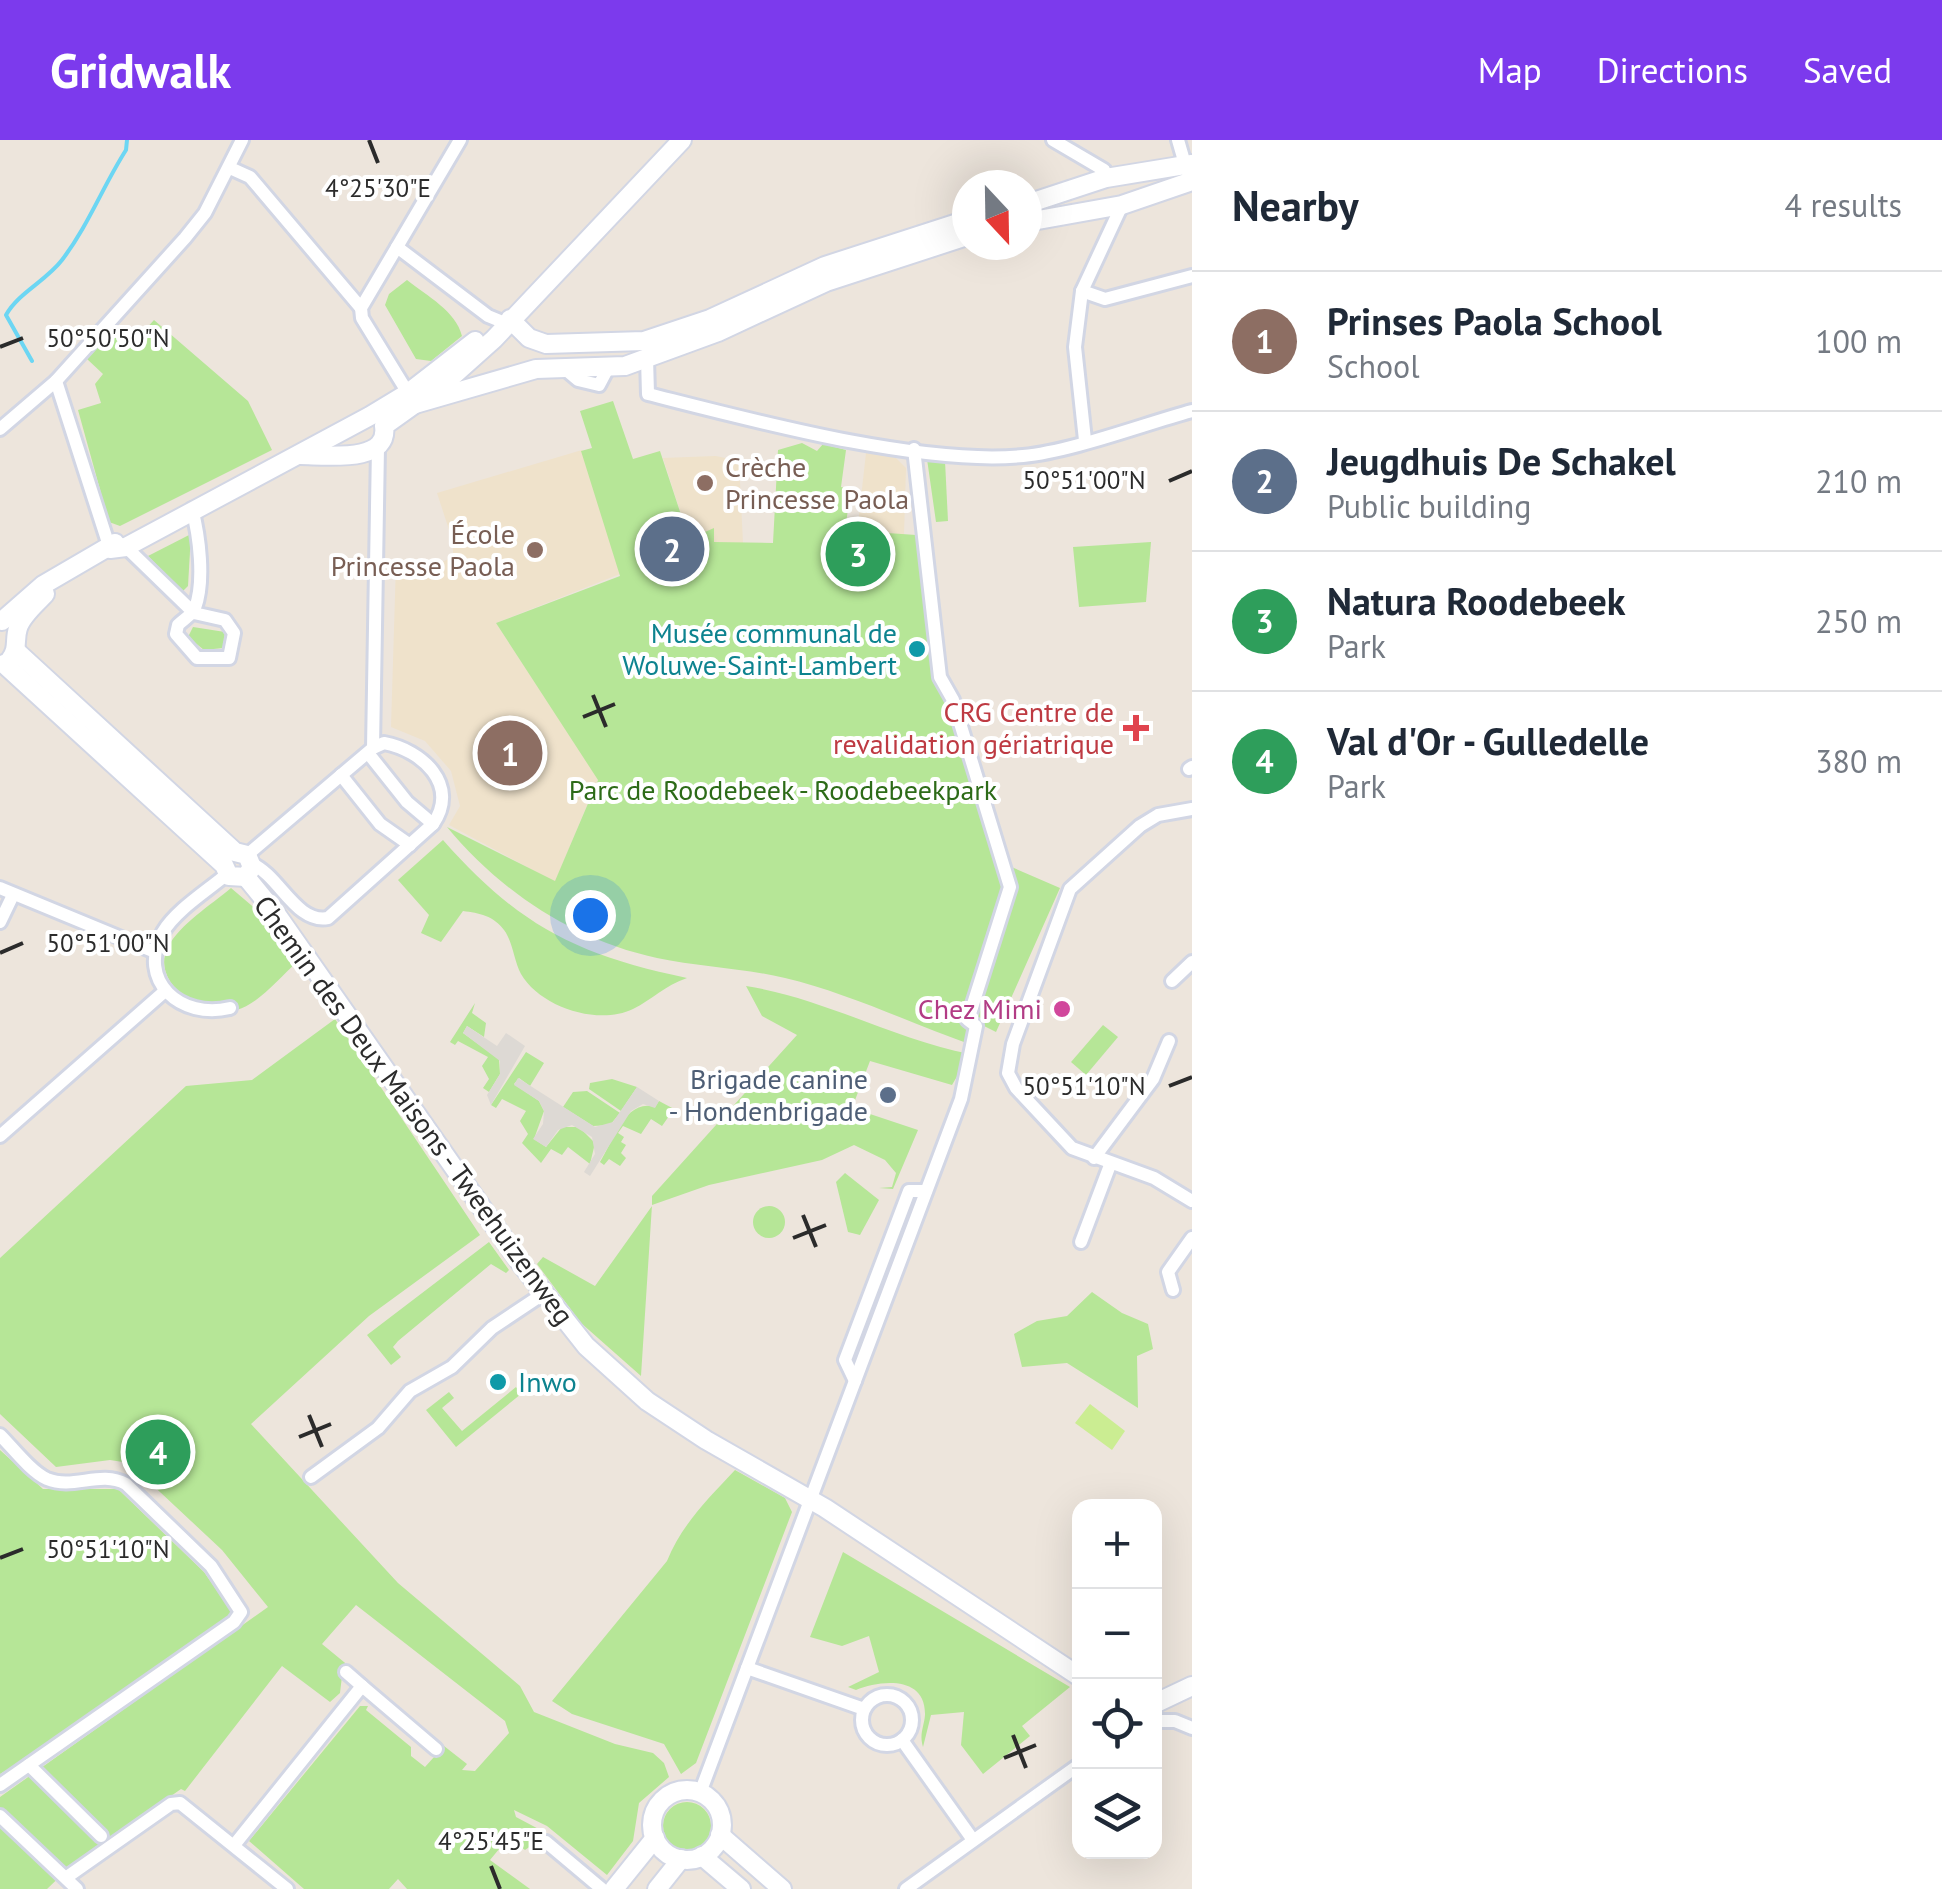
<!DOCTYPE html>
<meta charset="utf-8">
<style>
body{margin:0;font-family:"PT Sans",sans-serif;background:#f6f6f7;color:#1f2937}
.controls{position:absolute;right:30px;bottom:30px;display:grid;overflow:hidden;border-radius:20px;box-shadow:0 10px 40px #0002}
.controls button{width:90px;height:90px;display:grid;place-items:center;padding:0;border:0;border-bottom:2px solid #e0e1e3;background:#fff;color:#1f2937;font:50px sans-serif}
.compass{position:absolute;left:952px;top:30px;width:90px;height:90px;border-radius:50%;background:#fff;box-shadow:0 10px 40px #0002;rotate:158deg}
.you{position:absolute;left:590px;top:775px;width:35px;height:35px;margin:-25px;border:8px solid #fff;border-radius:50%;background:#1a73e8;box-shadow:0 0 0 15px #1a73e833}
.badge{display:grid;place-items:center;width:65px;height:65px;border-radius:50%;background:#7c3aed;color:#fff;font-size:32px;font-weight:700}
.pin{position:absolute;translate:-50% -50%;border:5px solid #fff;box-shadow:0 2px 10px #0006}
.list{margin:0;padding:0;list-style:none}
h2{display:flex;justify-content:space-between;align-items:center;height:130px;margin:0;padding:0 40px;font-size:42px}
h2 small{font-size:32px;font-weight:400;color:#747a83}
.list li{display:grid;grid-template-columns:65px 1fr auto;gap:30px;align-items:center;box-sizing:border-box;height:140px;padding:0 40px;border-top:2px solid #e0e1e3}
.list b{display:block;font-size:38px;white-space:nowrap}
.list p{margin:0;font-size:32px;white-space:nowrap;color:#747a83}
.list em{font-size:32px;font-style:normal;color:#747a83}
.icon{flex:none;width:55px;height:55px;fill:none;stroke:currentColor;stroke-width:2;stroke-linecap:round;stroke-linejoin:round}
.map{position:relative;flex:none;width:1192px;height:1749px;overflow:hidden}
header{display:flex;align-items:center;gap:60px;box-sizing:border-box;height:140px;padding:0 50px;background:#7c3aed;color:#fff}
header strong{font-size:48px}
nav{display:flex;gap:55px;margin-inline-start:auto;font-size:35px}
main{display:flex}
aside{flex:1;background:#fff}
.map>svg:first-child{display:block}
</style>
<header>
<strong>Gridwalk</strong>
<nav><a>Map</a><a>Directions</a><a>Saved</a></nav>
</header>
<main>
<div class="map">
<svg width="1192" height="1749" viewBox="0 0 1192 1749">
<rect width="100%" height="100%" fill="#ede5dc"/>
<g fill="#efe2cb">
<path d="M582,310L625,432L496,483L598,639L555,742L449,685L460,666L451,631L425,601L391,587L396,423L435,425L453,417V402L437,353Z"/>
<path d="M866,313L894,316L906,328L904,395L857,393Z"/>
<path d="M716,316L739,321L743,403L713,402L714,389L689,399L663,318Z"/>
</g>
<g fill="#b6e697">
<path d="M407,140C427,156 456,171 462,196L431,221L416,219L385,165L389,154Z"/>
<path d="M154,180L248,261L272,310L120,386L109,382L78,270L101,263L95,244L103,234L87,219L114,190L131,205Z"/>
<path d="M613,261L633,319L660,311L689,399L714,388V402L773,403L778,310L802,303L817,311L823,304L846,310L841,347L851,349L845,390L916,395L929,505L1005,746L966,880L974,888L972,905C913,884 845,852 785,838C743,828 699,827 657,818C573,800 501,752 447,687L555,741L598,640L496,483L620,436L581,311L592,308L580,271Z"/>
<path d="M927,319L945,321L948,381L936,382Z"/>
<path d="M191,394L188,446L183,451L148,416Z"/>
<path d="M1151,402L1146,462L1079,467L1073,407Z"/>
<path d="M193,487L225,492L223,508L204,510L188,497Z"/>
<path d="M443,700C518,785 576,815 687,838C664,846 653,859 633,869C598,886 540,867 521,834C514,821 513,802 504,790C494,776 479,773 463,771L441,802L421,793L429,775L398,740Z"/>
<path d="M1007,725L1060,748L996,892L972,880L1014,744Z"/>
<path d="M231,748L271,782L297,822C280,837 258,865 236,870C205,878 149,844 168,807C180,784 211,765 231,748Z"/>
<path d="M746,846C824,858 893,899 970,914L952,945L870,921L852,968L918,990L893,1049L879,1048L892,1047L896,1033L885,1020L854,1005L822,1020L709,1045L652,1065L641,1236L581,1183L537,1124L543,1117L595,1146L652,1066V1056L797,895L762,876Z"/>
<path d="M475,863L472,873L486,883L484,897L467,886L463,893L499,919L500,934L489,952L483,948L489,939L482,926L488,917L458,901L455,905L450,902Z"/>
<path d="M335,879L480,1095L369,1176L251,1284L398,1443L520,1546L534,1572L615,1604L653,1613L664,1623L669,1637L639,1663L633,1701L607,1735L547,1686L514,1670L516,1677L548,1694L525,1710L509,1697L490,1720L530,1749H407L398,1739L389,1749H304L249,1701L360,1566H368L366,1570L411,1607V1616L425,1627L444,1606L467,1624L462,1630L475,1631L509,1593L505,1581L356,1465L322,1504L350,1527L342,1536L340,1553L330,1562L282,1526L185,1651L181,1649L71,1726L47,1749H0V1657L268,1467L222,1410L129,1323L110,1320L56,1327L0,1274V1118L186,946L252,940Z"/>
<path d="M1103,885L1118,897L1086,935L1071,922Z"/>
<path d="M526,912L544,923L530,946L519,938L514,944L539,961L544,971L534,999L546,1007L562,987H579L595,1003L590,1024L568,1007L562,1015L551,1009L541,1023L522,1003L528,994L520,981L526,971L502,959L496,968L491,965Z"/>
<path d="M612,939L637,947L621,971L589,949L590,943Z"/>
<path d="M587,951L620,973L610,985L593,986L563,967L573,952Z"/>
<path d="M659,961L674,969L662,986L651,979L641,994L623,986L618,993L624,997L621,1002L626,1005L621,1013L626,1018L620,1026L609,1019L604,1025L600,1022C613,1002 625,958 655,967Z"/>
<path d="M845,1033L879,1060L860,1095L848,1092L836,1042Z"/>
<circle cx="769" cy="1082" r="16"/>
<path d="M489,1102L509,1130L506,1133L491,1124L398,1201L393,1207L401,1217L391,1225L367,1195Z"/>
<path d="M1092,1152L1122,1173L1148,1184L1153,1209L1137,1216L1138,1268L1067,1223L1022,1227L1014,1194L1037,1181L1067,1176Z"/>
<path d="M516,1247L521,1254L456,1307L426,1270L449,1252L454,1258L442,1268L462,1291Z"/>
<path d="M0,1310L43,1349H118L204,1432L234,1475L41,1611L0,1634Z"/>
<path d="M735,1330L785,1358L792,1372L696,1623L681,1634L664,1604L572,1574L552,1561L667,1421C682,1384 708,1359 735,1330Z"/>
<path d="M843,1412L1070,1547L1022,1586L1030,1596L983,1634L961,1605L964,1572L931,1575L923,1607C919,1594 924,1587 925,1575C926,1535 880,1540 856,1550L848,1547L879,1532L869,1496L842,1506L810,1497Z"/>
<circle cx="687" cy="1686" r="24"/>
</g>
<path fill="#cbed92" d="M1090,1264L1125,1291L1112,1310L1075,1283Z"/>
<g fill="#ddd9d4">
<path d="M467,886L497,906L506,893L525,906L491,965L487,955L500,934V921L463,893Z"/>
<path d="M518,938L595,987L613,982L637,947L659,961L655,968L643,964L631,971L590,1036L584,1032L595,1014L592,997L572,985L558,990L546,1007L533,999L543,984L544,971L539,961L514,945Z"/>
</g>
<g fill="none" stroke-linecap="round" stroke-linejoin="round">
<path stroke="#6cd6f3" stroke-width="4" d="M32,221L6,175C18,153 46,141 62,120C88,86 103,46 126,10L127,0"/>
<g stroke="#d2d6e4" stroke-width="18">
<g id="street">
<path d="M1053,0L1104,30L1106,38"/>
<path d="M1178,0L1187,31"/>
<path d="M230,28L250,37L361,168"/>
<path d="M397,107L460,0"/>
<path d="M1082,151L1105,159L1192,136"/>
<path d="M647,218L648,254C751,280 920,326 1023,316C1070,312 1144,284 1192,271"/>
<path d="M565,229L578,240L599,245L608,228"/>
<path d="M56,241L110,409"/>
<path d="M408,253L362,178L361,168L397,107L488,176L505,183"/>
<path d="M0,289L56,241L185,98L205,73L242,0"/>
<path d="M1085,300L1075,207L1082,151L1122,65"/>
<path d="M126,407L194,473L225,480L234,493L229,518H197L176,494L178,485C184,479 192,475 195,468C205,441 199,395 192,369"/>
<path d="M373,608L378,307"/>
<path d="M368,613L407,662L433,684"/>
<path d="M1189,629L1192,627"/>
<path d="M341,635L380,684L410,705"/>
<path d="M1192,669L1158,675L1140,686L1070,749L1013,904L1008,933L1016,948L1072,1008L1154,1038L1192,1061"/>
<path d="M247,715L373,608L384,603C422,610 460,645 433,684L328,778C296,784 279,735 252,724"/>
<path d="M227,734C207,751 176,770 163,792C136,841 181,880 230,868"/>
<path d="M0,748L155,812"/>
<path d="M0,782L13,755"/>
<path d="M1172,841L1192,822"/>
<path d="M0,996L165,851"/>
<path d="M1094,1018L1153,939L1169,901"/>
<path d="M1081,1102L1110,1025"/>
<path d="M1173,1150L1168,1132L1192,1098"/>
<path d="M855,1241L845,1220L909,1051H926"/>
<path d="M0,1295C13,1308 31,1332 47,1339C74,1350 100,1330 126,1344L211,1426L241,1472L234,1482L0,1645"/>
<path d="M311,1337L378,1288L410,1251L452,1227L492,1188L543,1154"/>
<path d="M747,1528L864,1569"/>
<path d="M346,1532L362,1546"/>
<circle cx="887" cy="1580" r="25"/>
<path d="M1154,1581H1175L1192,1588"/>
<path d="M902,1600L973,1700"/>
<path d="M29,1625L101,1696"/>
<path d="M700,1653L961,959L976,886L968,880L1010,747L953,560L940,537L914,309"/>
<path d="M0,1676L77,1749"/>
<path d="M546,1702L602,1749"/>
<path d="M235,1704L362,1546L436,1609"/>
<path d="M67,1737L171,1664L180,1663L287,1749"/>
<path d="M906,1749L1080,1624"/>
</g>
</g>
<g stroke="#d2d6e4" stroke-width="22">
<g id="secondary">
<path d="M1027,64L1106,38L1192,24"/>
<path d="M1027,82L1122,65L1192,41"/>
<path d="M510,179L529,198L546,204L644,201L710,179L825,126L967,80"/>
<path d="M415,264L536,229L625,226L718,192L826,142L967,96"/>
<path d="M300,315C325,315 390,324 384,286L447,241L494,199L682,0"/>
<path d="M110,409L126,407L370,276L408,253L475,201"/>
<path d="M2,481L43,445L115,403"/>
<path d="M16,511L235,712L247,715L252,727L246,737"/>
<path d="M10,520C19,508 14,500 18,488C22,475 36,464 45,454"/>
<path d="M4,524L224,725L229,736L246,737"/>
<path d="M246,737L277,775L522,1125L586,1206L647,1261L706,1300L825,1368L1080,1537"/>
<path d="M1154,1564L1192,1546"/>
<circle cx="687" cy="1685" r="35"/>
<path d="M720,1695L782,1749"/>
<path d="M702,1716L741,1749"/>
<path d="M614,1749L655,1698"/>
<path d="M657,1749L681,1719"/>
</g>
</g>
<use href="#street" stroke="#fff" stroke-width="12"/>
<use href="#secondary" stroke="#fff" stroke-width="18"/>
</g>
<path fill="none" stroke="#2b2b2b" stroke-width="4" d="M369,0L378,23M0,207L23,198M1169,341L1192,331M593,555L606,587M583,577L615,564M0,813L23,803M1169,946L1192,937M803,1075L816,1107M793,1098L826,1085M309,1275L322,1307M299,1297L331,1284M0,1418L23,1409M1013,1595L1026,1628M1004,1618L1036,1605M491,1726L500,1749"/>
<g fill="#8d6e63" stroke="#fff" stroke-width="4">
<circle cx="705" cy="343" r="10"/>
<circle cx="535" cy="410" r="10"/>
</g>
<g fill="#0f9aa8" stroke="#fff" stroke-width="4">
<circle cx="917" cy="509" r="10"/>
<circle cx="498" cy="1242" r="10"/>
</g>
<path fill="#e0444e" stroke="#fff" stroke-width="4" d="M1131 573h10v10h10v10h-10v10h-10v-10h-10v-10h10z"/>
<circle fill="#d1479c" stroke="#fff" stroke-width="4" cx="1062" cy="869" r="10"/>
<circle fill="#5c6f8a" stroke="#fff" stroke-width="4" cx="888" cy="955" r="10"/>
<g text-anchor="middle" stroke-width="8" stroke-linejoin="round" paint-order="stroke">
<g font-size="28" fill="#785e54" stroke="#fff" text-anchor="start">
<text x="725" y="337">Crèche<tspan x="725" dy="32">Princesse Paola</tspan></text>
<text x="515" y="404" text-anchor="end">École<tspan x="515" dy="32">Princesse Paola</tspan></text>
</g>
<g font-size="28" fill="#0d838f" stroke="#fff" text-anchor="end">
<text x="897" y="503">Musée communal de<tspan x="897" dy="32">Woluwe-Saint-Lambert</tspan></text>
<text x="518" y="1252" text-anchor="start">Inwo</text>
</g>
<g font-size="28" fill="#be3a42" stroke="#fff" text-anchor="end">
<text x="1114" y="582">CRG Centre de<tspan x="1114" dy="32">revalidation gériatrique</tspan></text>
</g>
<g font-size="28" fill="#2d6b18" stroke="#fff">
<text x="783" y="660">Parc de Roodebeek - Roodebeekpark</text>
</g>
<g font-size="28" fill="#b23c85" stroke="#fff" text-anchor="end">
<text x="1042" y="879">Chez Mimi</text>
</g>
<g font-size="28" fill="#4e5e75" stroke="#fff" text-anchor="end">
<text x="868" y="949">Brigade canine<tspan x="868" dy="32">- Hondenbrigade</tspan></text>
</g>
<g font-size="28" fill="#2b2b2b" stroke="#fff">
<text transform="translate(414 970) rotate(54)" y="10">Chemin des Deux Maisons - Tweehuizenweg</text>
</g>
</g>
<g font-size="25" text-anchor="middle" fill="#2b2b2b" stroke="#fff" stroke-width="8" stroke-linejoin="round" paint-order="stroke">
<text x="378" y="57">4°25'30"E</text>
<text x="108" y="207">50°50'50"N</text>
<text x="1084" y="349">50°51'00"N</text>
<text x="108" y="812">50°51'00"N</text>
<text x="1084" y="955">50°51'10"N</text>
<text x="108" y="1418">50°51'10"N</text>
<text x="491" y="1710">4°25'45"E</text>
</g>
</svg>
<div class="controls">
<button>+</button>
<button>−</button>
<button><svg class="icon" aria-label="locate" viewBox="0 0 24 24"><circle cx="12" cy="12" r="6"/><path d="M12 2v4M12 18v4M2 12h4M18 12h4"/></svg></button>
<button><svg class="icon" aria-label="layers" viewBox="0 0 24 24"><path d="M12 4l9 5-9 5-9-5zM3 14l9 5 9-5"/></svg></button>
</div>
<svg class="compass" viewBox="-18 -18 36 36"><path d="M0-13l5 13h-10z" fill="#e53935"/><path d="M0 13l5-13h-10z" fill="#747a83"/></svg>
<div class="you"></div>
<div class="pin badge" style="left:510px;top:613px;background:#8d6e63">1</div>
<div class="pin badge" style="left:672px;top:409px;background:#5c6f8a">2</div>
<div class="pin badge" style="left:858px;top:414px;background:#2e9e5b">3</div>
<div class="pin badge" style="left:158px;top:1312px;background:#2e9e5b">4</div>
</div>
<aside>
<h2>Nearby<small>4 results</small></h2>
<ul class="list">
<li><span class="badge" style="background:#8d6e63">1</span><div><b>Prinses Paola School</b><p>School</p></div><em>100 m</em></li>
<li><span class="badge" style="background:#5c6f8a">2</span><div><b>Jeugdhuis De Schakel</b><p>Public building</p></div><em>210 m</em></li>
<li><span class="badge" style="background:#2e9e5b">3</span><div><b>Natura Roodebeek</b><p>Park</p></div><em>250 m</em></li>
<li><span class="badge" style="background:#2e9e5b">4</span><div><b>Val d'Or - Gulledelle</b><p>Park</p></div><em>380 m</em></li>
</ul>
</aside>
</main>
